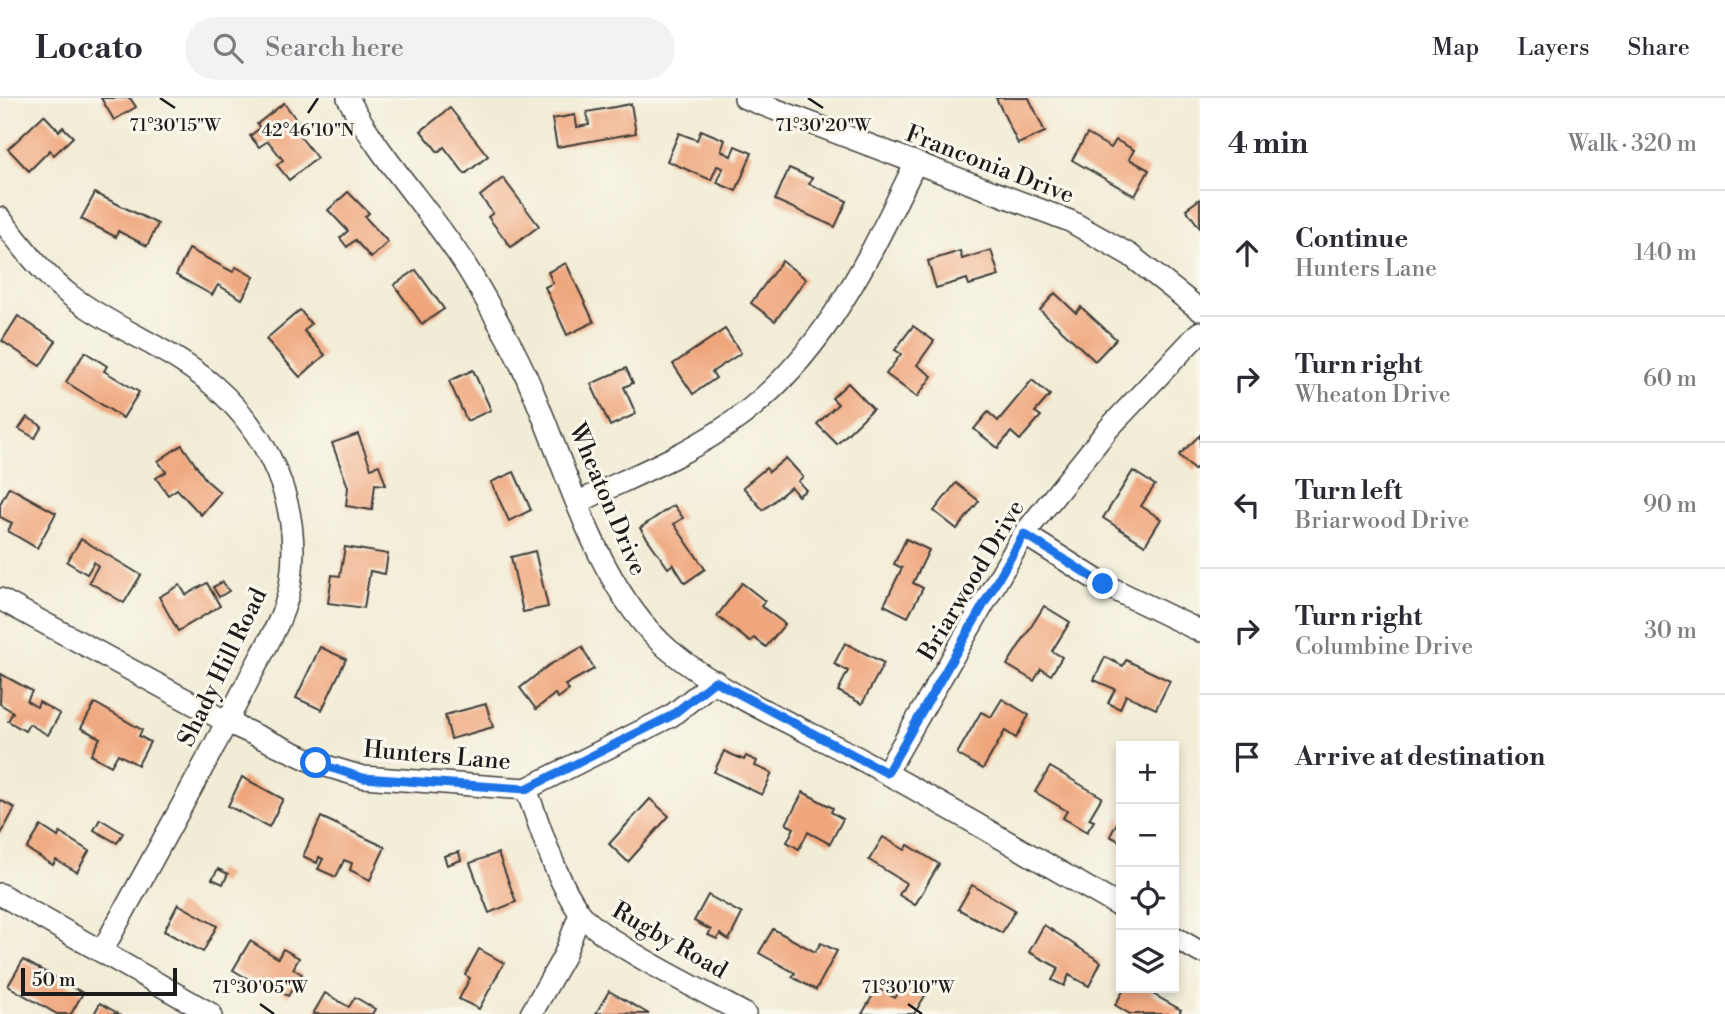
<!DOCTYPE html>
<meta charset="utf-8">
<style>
body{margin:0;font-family:"Libre Bodoni",serif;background:#f2f2f3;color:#2b2b33}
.controls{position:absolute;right:21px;bottom:21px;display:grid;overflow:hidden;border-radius:0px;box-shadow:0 4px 10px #0003}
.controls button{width:63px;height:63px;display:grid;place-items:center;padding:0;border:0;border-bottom:2px solid #e1e1e2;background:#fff;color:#2b2b33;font:35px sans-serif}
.scale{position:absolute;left:21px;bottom:18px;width:156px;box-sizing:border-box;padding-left:7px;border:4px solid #1c1c1c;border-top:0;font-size:19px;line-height:24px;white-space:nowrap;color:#1c1c1c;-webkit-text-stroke:5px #fbf7ec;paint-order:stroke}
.stop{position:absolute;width:21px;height:21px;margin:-16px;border:5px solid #1a73e8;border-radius:50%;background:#fff}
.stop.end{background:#1a73e8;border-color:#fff;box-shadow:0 2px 7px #0008}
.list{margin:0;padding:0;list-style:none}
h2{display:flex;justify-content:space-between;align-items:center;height:91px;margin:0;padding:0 28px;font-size:30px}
h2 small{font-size:23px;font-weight:400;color:#7c7c81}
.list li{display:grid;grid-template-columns:46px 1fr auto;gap:21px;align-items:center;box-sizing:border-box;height:126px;padding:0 28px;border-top:2px solid #e1e1e2}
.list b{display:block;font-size:26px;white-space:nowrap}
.list p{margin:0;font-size:23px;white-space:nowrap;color:#7c7c81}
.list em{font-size:23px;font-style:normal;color:#7c7c81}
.icon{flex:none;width:38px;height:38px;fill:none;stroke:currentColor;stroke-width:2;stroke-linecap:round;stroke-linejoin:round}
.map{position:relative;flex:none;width:1200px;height:916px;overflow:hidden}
header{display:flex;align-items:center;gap:42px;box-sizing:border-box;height:98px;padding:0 35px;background:#fff;border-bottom:2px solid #e1e1e2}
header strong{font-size:33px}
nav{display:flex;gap:38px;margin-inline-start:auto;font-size:24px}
.search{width:490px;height:63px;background:#f2f2f3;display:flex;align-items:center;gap:18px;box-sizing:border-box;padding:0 24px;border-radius:38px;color:#7c7c81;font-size:26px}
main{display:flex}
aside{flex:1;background:#fff}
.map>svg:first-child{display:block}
</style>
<header>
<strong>Locato</strong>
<div class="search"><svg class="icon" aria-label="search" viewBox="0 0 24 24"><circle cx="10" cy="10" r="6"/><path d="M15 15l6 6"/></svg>Search here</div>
<nav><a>Map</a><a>Layers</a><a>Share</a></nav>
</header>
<main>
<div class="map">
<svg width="1200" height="916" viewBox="0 0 1200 916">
<rect width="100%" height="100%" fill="#fbf7ec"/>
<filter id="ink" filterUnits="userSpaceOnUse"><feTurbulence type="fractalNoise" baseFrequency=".0143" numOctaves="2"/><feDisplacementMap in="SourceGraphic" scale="14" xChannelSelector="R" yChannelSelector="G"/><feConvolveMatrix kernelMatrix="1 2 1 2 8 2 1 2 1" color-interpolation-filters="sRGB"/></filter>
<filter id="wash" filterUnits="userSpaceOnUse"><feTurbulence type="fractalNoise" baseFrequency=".00686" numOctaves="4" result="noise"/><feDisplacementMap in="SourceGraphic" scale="28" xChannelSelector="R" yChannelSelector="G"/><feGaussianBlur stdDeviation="1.57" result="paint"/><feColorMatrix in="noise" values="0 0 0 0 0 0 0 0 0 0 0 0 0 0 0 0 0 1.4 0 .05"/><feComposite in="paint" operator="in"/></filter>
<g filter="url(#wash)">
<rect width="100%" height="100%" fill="#f1ecd5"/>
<g id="blocks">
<g fill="#efa67b">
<path d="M101,0H130L136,9L114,22Z"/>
<path d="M996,0H1029L1045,34L1018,46Z"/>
<path d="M284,5L302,29L296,33L317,60L289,82L277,67L283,62L268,43L259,49L250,38L260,30L257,26Z"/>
<path d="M631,6L636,35L557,49L552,21L575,17L577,29L589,27L587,14Z"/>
<path d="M450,10L488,58L465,76L444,49L438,54L421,33Z"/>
<path d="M44,17L59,33L63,29L73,39L54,57L50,52L29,73L8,51Z"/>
<path d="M701,32L725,42L721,53L731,58L735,48L752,55L736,93L717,85L723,70L717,68L711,82L667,63L679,35L697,42Z"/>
<path d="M1087,36L1111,50L1116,42L1134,52L1129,61L1149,72L1135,98L1072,62Z"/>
<path d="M789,70L812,80L809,86L847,103L835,129L775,102Z"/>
<path d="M503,80L539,128L511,149L488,119L493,115L480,98Z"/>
<path d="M348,94L369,115L365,119L388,144L371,160L355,142L347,149L340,140L348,133L328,112Z"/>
<path d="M95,95L158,126L147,148L118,133L116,139L81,121Z"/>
<path d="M1200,101V130L1186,111Z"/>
<path d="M189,151L233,174L236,169L254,179L242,201L218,187L212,197L176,177Z"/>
<path d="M991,152L999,178L969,187L967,181L936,190L928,163L960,153L962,161Z"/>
<path d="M782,163L806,181L775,223L751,205Z"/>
<path d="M566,165L594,224L567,237L545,189L553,185L548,174Z"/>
<path d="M416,172L444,211L422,226L394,187Z"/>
<path d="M1055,195L1076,215L1081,209L1116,241L1095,263L1040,212Z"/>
<path d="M300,212L311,226L304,233L325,257L300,279L266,241Z"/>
<path d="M18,218L56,243L40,268L2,243Z"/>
<path d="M913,228L934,243L917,267L932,278L917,299L886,276L901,256L895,252Z"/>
<path d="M725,231L741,255L712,274L716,280L693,296L673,266Z"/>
<path d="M85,254L107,268L104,273L139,294L123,320L66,284Z"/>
<path d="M626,270L633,285L624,289L636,316L610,328L591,286Z"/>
<path d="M473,272L491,312L467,323L449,283Z"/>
<path d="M1032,282L1050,297L1035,314L1041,318L1020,342L1011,334L998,350L974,331L988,314L998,323Z"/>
<path d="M848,285L873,311L837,346L817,326L838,306L832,300Z"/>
<path d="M27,319L42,328L35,340L19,331Z"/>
<path d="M358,336L371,370L379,367L386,387L375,386L372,412L346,408L348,389L332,345Z"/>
<path d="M1200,337V366L1194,372L1179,357Z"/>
<path d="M182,347L206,382L220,394L201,417L177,391L168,397L156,380L166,374L158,363Z"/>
<path d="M786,360L803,379L798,383L806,392L798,398L791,389L763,412L743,389L766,370L769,374Z"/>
<path d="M1133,373L1155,387L1141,408L1161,421L1145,447L1103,420Z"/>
<path d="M514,374L531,412L509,423L491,384Z"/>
<path d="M956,385L979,403L957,431L934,413Z"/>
<path d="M9,389L56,415L37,450L8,433L12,425L0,419V406Z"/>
<path d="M674,407L683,420L674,426L705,471L685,485L673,466L668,470L640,430Z"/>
<path d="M81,441L141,477L124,505L89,484L98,468L94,464L87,476L67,464Z"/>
<path d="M906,441L929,452L913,485L923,490L908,519L884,507L902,470L894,466Z"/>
<path d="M345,449L388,456L385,476L370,473L364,510L328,505L332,477L340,478Z"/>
<path d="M535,453L548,509L523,514L511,459Z"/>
<path d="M223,484L229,493L219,499L213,489Z"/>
<path d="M207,485L220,508L178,533L159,499L180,487L186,497Z"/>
<path d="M742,485L765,503L761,508L785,526L766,549L754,540L750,544L717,518Z"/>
<path d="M1044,508L1070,524L1052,553L1062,559L1051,577L1041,571L1034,583L1007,567Z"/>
<path d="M845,545L884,565L862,606L838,593L848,573L834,566Z"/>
<path d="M320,549L346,561L322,612L296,600Z"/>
<path d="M582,549L594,571L565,587L569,592L558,600L555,596L536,611L520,590L549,567Z"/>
<path d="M1105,559L1123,568L1126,562L1170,583L1156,611L1126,597L1120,611L1108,605L1115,591L1094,582Z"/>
<path d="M1,576L32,593L27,603L37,609L39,604L60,616L48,637L29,626L25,633L8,623L13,614L0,606Z"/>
<path d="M1002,601L1029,617L1016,640L1005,633L983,671L957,656L981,614L991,619Z"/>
<path d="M95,605L142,632L139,638L150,644L138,667L118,656L111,668L91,657L100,640L81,630Z"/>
<path d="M486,606L493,629L451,641L445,617Z"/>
<path d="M724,653L744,662L746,658L757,663L755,668L772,675L762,697L714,674Z"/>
<path d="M1050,669L1102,699L1089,721L1094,723L1087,734L1063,720L1067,713L1035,694Z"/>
<path d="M242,679L283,701L269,729L228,708Z"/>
<path d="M803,694L833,710L831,714L843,721L830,746L808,734L799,751L787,744L794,730L786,726Z"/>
<path d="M650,701L669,718L628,764L609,746Z"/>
<path d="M0,702L15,710L0,738Z"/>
<path d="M1121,717V744L1110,738Z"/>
<path d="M321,719L385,749L370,782L350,772L352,765L344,762L336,779L318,771L323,761L319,759L317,765L303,758Z"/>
<path d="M100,721L123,735L117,745L94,732Z"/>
<path d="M41,728L58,739L60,735L89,753L77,774L56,762L53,767L27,751Z"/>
<path d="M883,739L905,752L908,747L939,766L915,807L899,797L906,785L869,762Z"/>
<path d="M459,754L461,762L447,767L444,758Z"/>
<path d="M498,755L516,804L489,815L470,765Z"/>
<path d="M218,771L228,776L223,786L212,781Z"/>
<path d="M972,787L1015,812L1002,835L958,811Z"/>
<path d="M708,797L742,816L729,842L720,836L717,841L708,837L711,832L694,823Z"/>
<path d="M178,806L217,828L203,854L164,833Z"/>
<path d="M1044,827L1101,864L1089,888L1069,877L1064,888L1052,882L1059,870L1029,854Z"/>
<path d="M773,831L815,854L821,845L837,853L816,892L792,879L795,875L759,855Z"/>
<path d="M250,843L278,860L283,851L299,860L293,871L302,876L288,898L268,886L265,891L233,872Z"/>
<path d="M479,851L504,865L479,911L459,901L470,880L465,877Z"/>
<path d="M23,862L83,895L71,916H57L8,888Z"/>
<path d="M905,884L926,896L914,916H862L877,890L895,900Z"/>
<path d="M1125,890H1154L1151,895L1181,912L1179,916H1130L1115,907Z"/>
<path d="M609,893L649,916L596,915Z"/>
<path d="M325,895L349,909L355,899L375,911L372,916H313Z"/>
<path d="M100,905L119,916H94Z"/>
</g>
</g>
</g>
<g filter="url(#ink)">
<use href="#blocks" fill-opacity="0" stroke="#3c3b38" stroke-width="2"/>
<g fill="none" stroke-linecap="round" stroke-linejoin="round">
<g stroke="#3c3b38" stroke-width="24">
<g id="minor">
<path d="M348,0C379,59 426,107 462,162C478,186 492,213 506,238C561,335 584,479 669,552C723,597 800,629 862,662C949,709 1035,760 1121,809"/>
<path d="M745,0L1070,123L1130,157L1200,212"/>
<path d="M0,120C22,148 43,177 71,198C116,232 172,251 214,288C270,337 301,408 291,481C287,517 264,551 248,583C202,674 151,763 102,853"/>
<path d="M579,404C626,381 677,361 721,332C819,268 865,168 915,66"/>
<path d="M1024,436L1103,486L1200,533"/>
<path d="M0,501L227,624L316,665L363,679L526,691L671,618L715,583"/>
<path d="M886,675L1024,436L1109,330L1200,234"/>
<path d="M526,691C542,732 554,779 580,815C601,844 709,896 745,916"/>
<path d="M0,796L211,916"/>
<path d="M1174,839L1200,854"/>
<path d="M531,916L564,858L580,816"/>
</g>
</g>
<use href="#minor" stroke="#fff" stroke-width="21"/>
</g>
</g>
<g fill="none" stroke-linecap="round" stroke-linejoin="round" filter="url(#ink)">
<path stroke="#1a73e8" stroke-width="9" d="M316,665L363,680L526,691L671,618L715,583L887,675L1024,436L1103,486"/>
</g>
<path fill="none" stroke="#1c1c1c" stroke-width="2.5" d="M160,0L175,10M808,0L823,10M308,15L318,0M260,906L274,916M908,906L922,916"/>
<g text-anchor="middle" stroke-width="6" stroke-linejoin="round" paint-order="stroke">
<g font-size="24" fill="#1c1c1c" stroke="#fbf7ec">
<text transform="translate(990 66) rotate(21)" y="8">Franconia Drive</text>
<text transform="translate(608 401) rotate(67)" y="8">Wheaton Drive</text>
<text transform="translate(971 482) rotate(-59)" y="8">Briarwood Drive</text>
<text transform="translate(222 569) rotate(-64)" y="8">Shady Hill Road</text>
<text transform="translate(437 657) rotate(5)" y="8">Hunters Lane</text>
<text transform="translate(670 842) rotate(30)" y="8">Rugby Road</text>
</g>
</g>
<g font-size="18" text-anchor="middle" fill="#1c1c1c" stroke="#fbf7ec" stroke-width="6" stroke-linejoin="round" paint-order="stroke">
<text x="823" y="33">71°30'20"W</text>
<text x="175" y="33">71°30'15"W</text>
<text x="308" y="38">42°46'10"N</text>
<text x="260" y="895">71°30'05"W</text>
<text x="908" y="895">71°30'10"W</text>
</g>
</svg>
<div class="controls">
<button>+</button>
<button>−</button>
<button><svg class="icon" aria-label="locate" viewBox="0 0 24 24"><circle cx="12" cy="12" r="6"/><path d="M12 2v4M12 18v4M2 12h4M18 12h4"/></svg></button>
<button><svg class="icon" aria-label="layers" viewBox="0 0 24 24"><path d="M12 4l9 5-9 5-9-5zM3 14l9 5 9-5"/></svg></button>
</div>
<div class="scale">50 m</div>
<div class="stop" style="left:316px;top:665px"></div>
<div class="stop end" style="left:1103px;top:486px"></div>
</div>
<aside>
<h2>4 min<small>Walk · 320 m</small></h2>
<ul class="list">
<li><svg class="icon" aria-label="ahead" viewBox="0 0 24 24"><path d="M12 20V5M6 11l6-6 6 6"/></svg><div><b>Continue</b><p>Hunters Lane</p></div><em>140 m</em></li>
<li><svg class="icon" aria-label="right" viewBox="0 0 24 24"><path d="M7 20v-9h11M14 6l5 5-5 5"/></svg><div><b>Turn right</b><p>Wheaton Drive</p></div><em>60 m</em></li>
<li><svg class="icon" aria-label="left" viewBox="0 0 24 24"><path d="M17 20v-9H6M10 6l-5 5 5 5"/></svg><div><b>Turn left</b><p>Briarwood Drive</p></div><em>90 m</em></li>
<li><svg class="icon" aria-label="right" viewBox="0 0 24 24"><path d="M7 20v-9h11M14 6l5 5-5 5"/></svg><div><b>Turn right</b><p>Columbine Drive</p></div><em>30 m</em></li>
<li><svg class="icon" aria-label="arrive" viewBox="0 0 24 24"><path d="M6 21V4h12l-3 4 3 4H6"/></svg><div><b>Arrive at destination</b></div></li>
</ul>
</aside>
</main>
